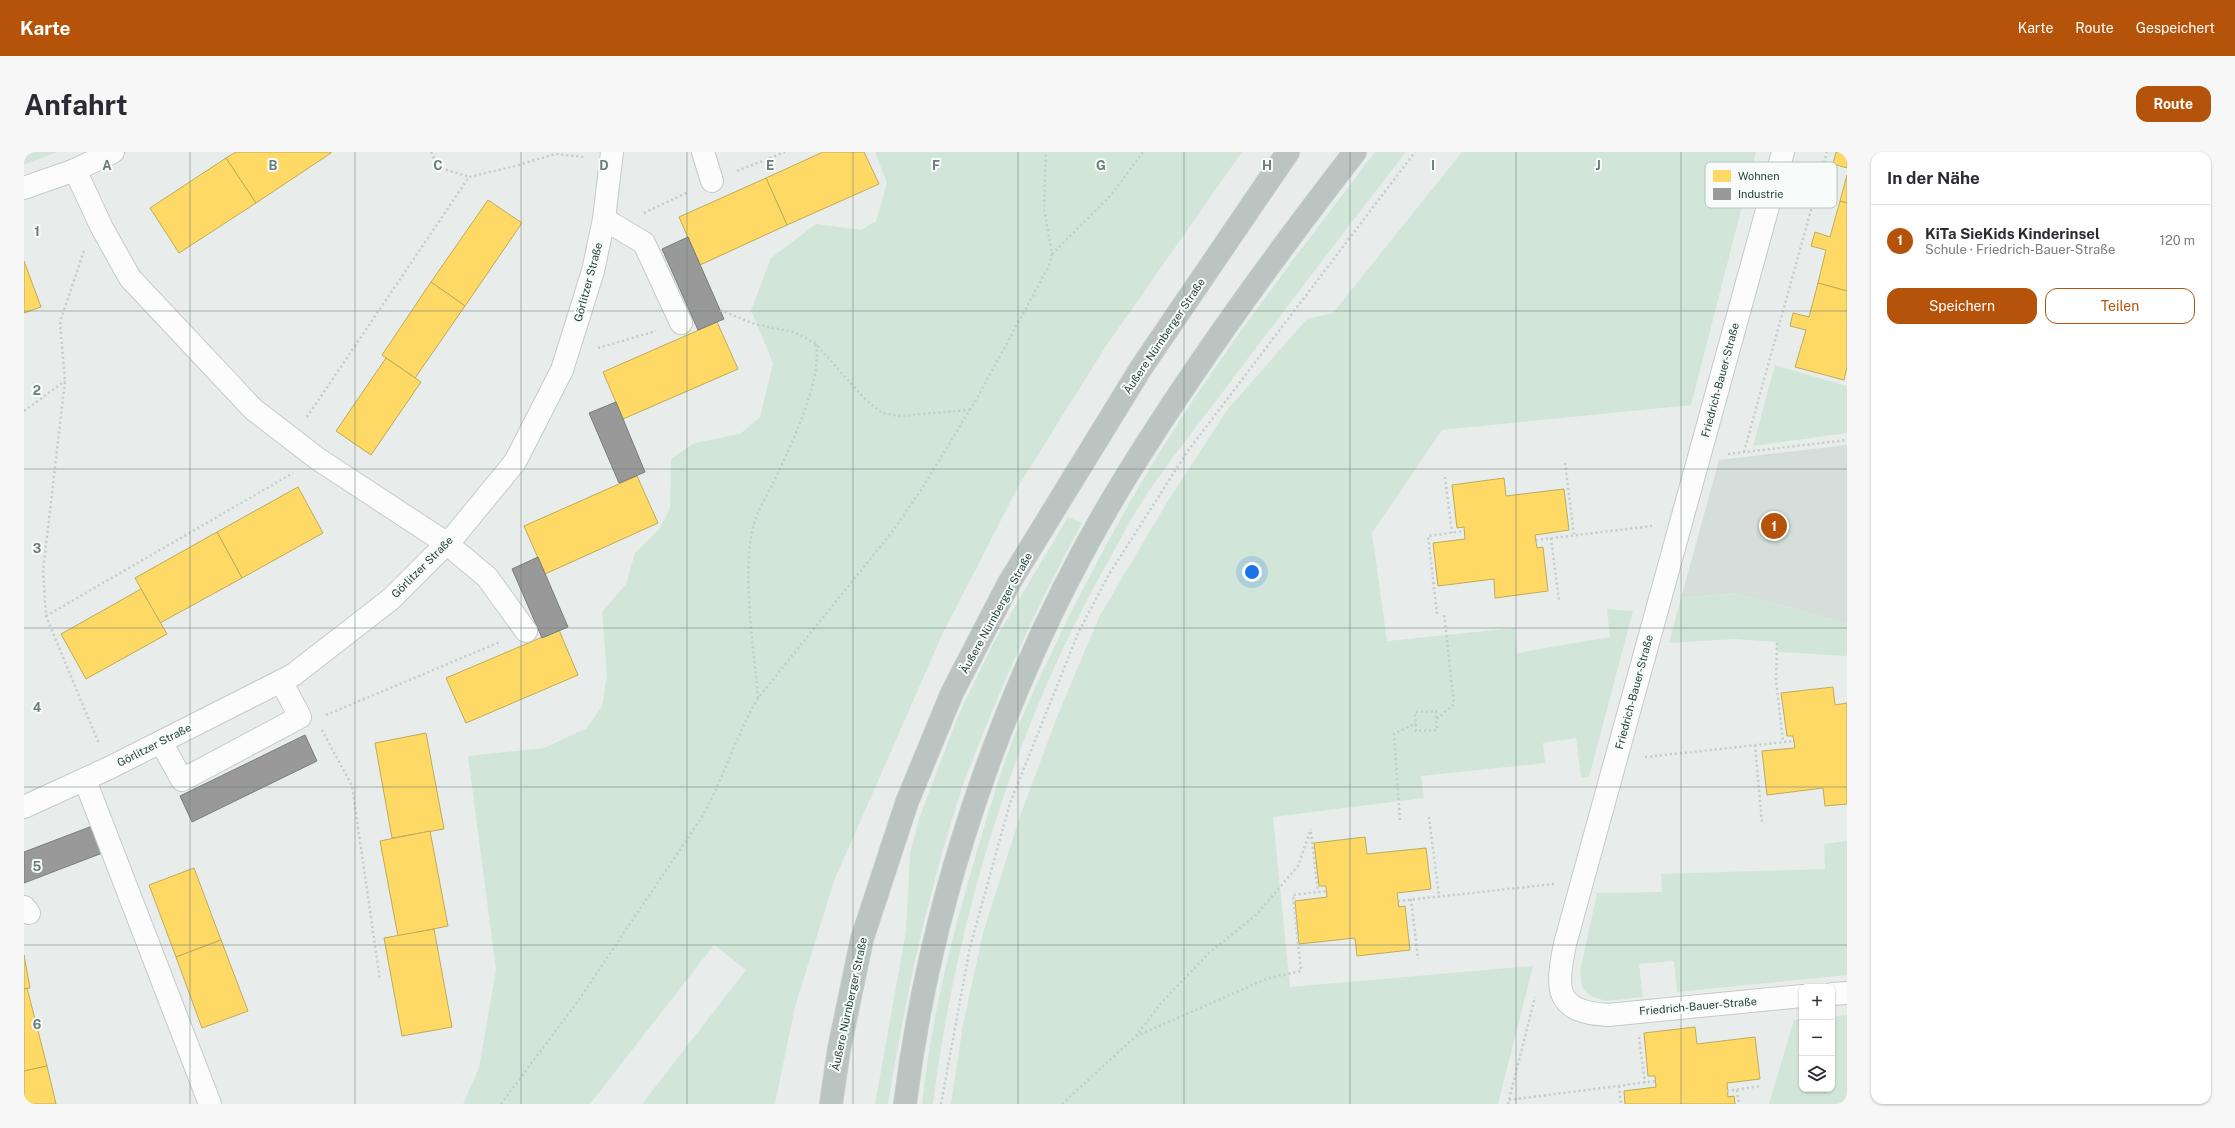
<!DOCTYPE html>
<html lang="de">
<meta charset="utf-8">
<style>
body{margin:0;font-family:"Public Sans",sans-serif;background:#f7f7f7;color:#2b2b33}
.controls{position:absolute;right:12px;bottom:12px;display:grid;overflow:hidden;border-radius:8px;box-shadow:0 1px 3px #0004}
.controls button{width:36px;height:36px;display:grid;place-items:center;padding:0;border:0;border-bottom:1px solid #e1e1e2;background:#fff;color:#2b2b33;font:20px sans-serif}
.you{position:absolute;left:1228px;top:420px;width:14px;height:14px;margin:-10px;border:3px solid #fff;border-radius:50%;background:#1a73e8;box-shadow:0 0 0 6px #1a73e833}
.badge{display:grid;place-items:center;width:26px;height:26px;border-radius:50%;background:#b45309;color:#fff;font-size:13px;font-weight:700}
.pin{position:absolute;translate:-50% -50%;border:2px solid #fff;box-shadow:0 1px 4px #0006}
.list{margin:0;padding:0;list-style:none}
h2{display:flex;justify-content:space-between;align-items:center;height:52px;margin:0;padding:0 16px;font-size:17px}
h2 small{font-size:13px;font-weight:400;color:#7c7c81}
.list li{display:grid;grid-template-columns:26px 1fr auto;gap:12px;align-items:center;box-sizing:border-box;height:72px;padding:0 16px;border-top:1px solid #e1e1e2}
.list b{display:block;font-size:15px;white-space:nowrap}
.list p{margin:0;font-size:13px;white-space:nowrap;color:#7c7c81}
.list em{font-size:13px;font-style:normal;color:#7c7c81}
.actions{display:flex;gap:8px;padding:12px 16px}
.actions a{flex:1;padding:9px 0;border:1px solid #b45309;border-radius:12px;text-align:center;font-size:14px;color:#b45309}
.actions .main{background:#b45309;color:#fff}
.icon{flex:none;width:22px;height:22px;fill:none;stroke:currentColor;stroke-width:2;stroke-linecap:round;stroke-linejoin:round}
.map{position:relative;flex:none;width:1823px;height:952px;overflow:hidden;border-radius:12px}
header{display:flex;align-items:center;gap:24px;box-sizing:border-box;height:56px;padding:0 20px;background:#b45309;color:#fff}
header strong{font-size:19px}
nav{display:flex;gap:22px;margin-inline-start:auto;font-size:14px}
.intro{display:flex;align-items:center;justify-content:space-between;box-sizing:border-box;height:96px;padding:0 24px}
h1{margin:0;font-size:28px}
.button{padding:10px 18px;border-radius:12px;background:#b45309;color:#fff;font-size:14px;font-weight:700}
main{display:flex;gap:24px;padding:0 24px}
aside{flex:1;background:#fff;border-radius:12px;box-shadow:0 1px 3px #0004}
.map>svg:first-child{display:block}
</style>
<header>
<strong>Karte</strong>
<nav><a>Karte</a><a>Route</a><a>Gespeichert</a></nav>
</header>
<div class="intro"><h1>Anfahrt</h1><a class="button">Route</a></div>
<main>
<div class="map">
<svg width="1823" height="952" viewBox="0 0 1823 952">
<rect width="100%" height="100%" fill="#e8edeb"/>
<path fill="#d6dedb" d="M1823,293V471L1711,441L1657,446L1695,308Z"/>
<g fill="#d1e6d8">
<path d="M0,0H33L0,13Z"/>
<path d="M851,0H1218L1082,194L995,333L919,481L810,729L771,855L751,952H618L722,818L690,793L566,952H439L455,916L472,818L444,604L520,596L563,576L578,554L583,523L578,460L602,432L611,401L636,376L646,356L647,307L670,291L716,282L736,265L749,211L727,158L747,106L792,72L837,78L852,69L863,31Z"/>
<path d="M1351,0H1382C1322,77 1263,155 1204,233C1177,269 1148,305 1123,342C1109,363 1097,386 1085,408C991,573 933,764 909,952H898C907,866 927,789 951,706C965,659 978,612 997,568C1029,494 1065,422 1105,352C1175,228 1265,113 1351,0Z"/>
<path d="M1438,0H1732L1667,253L1418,278L1348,381L1363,489L1491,476L1493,501L1586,485L1583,457L1609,459L1565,625L1557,626L1552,586L1519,591L1521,611L1397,624L1400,646L1249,665L1266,835L1509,814L1474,952H927L939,872L959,781L995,667L1033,565L1075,465L1142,352L1203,258L1283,167L1309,161Z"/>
<path d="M1751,213L1823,234V281L1729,294Z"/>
<path d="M1044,365L1058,371C1020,441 986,513 957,587C950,606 941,625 935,645C903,745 881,848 864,952H851L882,779L886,702L895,667L934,564L971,488Z"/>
<path d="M1711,441L1823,471V504L1753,500L1752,490L1711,487L1645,491L1657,446Z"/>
<path d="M1823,689V823L1653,840L1650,809L1615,812L1619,845L1582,849L1566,844L1558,835L1556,819L1573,741L1638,740L1637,722L1801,717L1800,692Z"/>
<path d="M1823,863V952H1745L1770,868L1778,867V937H1808V865Z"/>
</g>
<g fill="#ffd966" stroke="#bdac59">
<path d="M212,0H307V1L232,51L202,6Z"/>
<path d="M799,0H840L855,32L763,73L742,26Z"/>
<path d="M1812,0L1823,1V16L1809,12Z"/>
<path d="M202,6L232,51L155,101L126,56Z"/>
<path d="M1823,23V51L1816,49Z"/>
<path d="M742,26L763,73L676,113L655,65Z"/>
<path d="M464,48L498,71L441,154L407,130Z"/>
<path d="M1816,49L1823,51V139L1794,131L1802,98L1787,94L1791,80L1806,85Z"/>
<path d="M0,109L17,155L0,161Z"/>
<path d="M407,130L441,154L391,226L358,203Z"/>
<path d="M1794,131L1823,139V215L1820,228L1771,215L1782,178L1766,174L1769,161L1785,165Z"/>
<path d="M693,170L714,217L599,267L579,220Z"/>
<path d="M362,206L397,230L347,303L312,279Z"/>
<path d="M613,324L634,371L521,422L500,374Z"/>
<path d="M1480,326L1482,344L1540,337L1545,378L1511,383L1513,396L1519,395L1524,439L1471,446L1470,427L1414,434L1409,391L1441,387L1440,375L1433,376L1428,333Z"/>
<path d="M274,335L299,381L218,426L193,380Z"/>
<path d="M193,380L218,426L136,471L111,426Z"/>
<path d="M117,437L143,482L62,527L37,482Z"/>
<path d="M535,478L554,523L442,571L422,526Z"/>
<path d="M1809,535L1811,553L1823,551V652L1801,654L1799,636L1743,643L1738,599L1771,596L1769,584H1763L1757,541Z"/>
<path d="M402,581L420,677L368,686L351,591Z"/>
<path d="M406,679L424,774L374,784L356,689Z"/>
<path d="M1341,685L1343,702L1402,696L1407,737L1373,741L1375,755L1381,754L1386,798L1333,804L1331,786L1275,792L1271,749L1303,745L1302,734H1295L1290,691Z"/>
<path d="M170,716L197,788L152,805L125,733Z"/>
<path d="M410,777L428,875L378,884L360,786Z"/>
<path d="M197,788L224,859L178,876L152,805Z"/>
<path d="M0,803L6,836L0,837Z"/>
<path d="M3,836L23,914L0,919V837Z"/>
<path d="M1671,875L1673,892L1731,885L1736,927L1703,931L1704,945L1710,944L1711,952H1601L1600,939L1632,935L1631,924H1624L1620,881Z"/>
<path d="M23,914L32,952H0V919Z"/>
</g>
<g fill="#999" stroke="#767f7c">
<path d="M664,85L700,167L674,178L638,97Z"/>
<path d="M592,250L621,320L595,331L565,261Z"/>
<path d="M514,405L544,475L518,486L488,417Z"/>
<path d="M281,583L293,609L168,670L156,644Z"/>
<path d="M71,673L81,700L0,731V700Z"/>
</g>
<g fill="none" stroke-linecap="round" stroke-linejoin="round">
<g stroke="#c5cac8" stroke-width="24">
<g id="minor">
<path d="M679,0L688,29"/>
<path d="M1759,0L1541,792C1532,837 1530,860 1584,863L1778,844"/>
<path d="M51,18L78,76L106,126L229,257L294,307L422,391L463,425L502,479"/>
<path d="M0,36L51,18L89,0"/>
<path d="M580,67L620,91L657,171"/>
<path d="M137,590L158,628L276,565L257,529"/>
<path d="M61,628L186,952"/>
<path d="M0,655L85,616L269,523L367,447L432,382L491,310L538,218L569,119L580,67L588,0"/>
<path d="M0,755L5,761"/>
<path d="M1808,842L1823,841"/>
</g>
</g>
<g stroke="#c3ccc9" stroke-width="24">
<g id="highway">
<path d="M807,952L815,897L838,787L883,650L928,541L985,431L1117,216L1264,0"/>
<path d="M881,952C908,734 989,507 1105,320C1174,209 1251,103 1331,0"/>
</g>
</g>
<g stroke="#c3ccca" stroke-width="2.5" stroke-dasharray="2 3" stroke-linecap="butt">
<path d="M407,0L414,15L445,25"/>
<path d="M713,19L761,0"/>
<path d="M620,61L664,40"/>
<path d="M60,99L36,170L41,229L19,419L22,464L75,592"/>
<path d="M1028,102L1088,42L1119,0"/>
<path d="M696,158L731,172L770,180L791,191L839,245L858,261L875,264L945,258"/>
<path d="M574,196L632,179"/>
<path d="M0,259L41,229"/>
<path d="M283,265L445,25L491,14L531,2L561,5"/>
<path d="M1720,300L1803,0"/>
<path d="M1704,302L1823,288"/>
<path d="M1541,311L1550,383"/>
<path d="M1421,325L1428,381"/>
<path d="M1527,386L1535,449"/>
<path d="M1512,388L1628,374"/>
<path d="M1413,462L1404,384L1440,379"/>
<path d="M22,464L269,321"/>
<path d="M1753,491L1752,528L1759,590"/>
<path d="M734,546C730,494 717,420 730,371C734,358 742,345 748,333C763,303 802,221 791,191"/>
<path d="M1412,559L1413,578L1392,579L1391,560Z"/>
<path d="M302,563L476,490"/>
<path d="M1413,567L1430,552L1420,461"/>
<path d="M298,578L328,634L356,828"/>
<path d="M1731,593L1738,671"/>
<path d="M1621,605L1770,589"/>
<path d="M1405,665L1415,744"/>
<path d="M1376,668L1370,582L1392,571"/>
<path d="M1287,680L1294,740"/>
<path d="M1387,747L1394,807"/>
<path d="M1374,749L1530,732"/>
<path d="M1112,884L1242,827L1277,819L1269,743L1302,739"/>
<path d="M1615,885L1621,931"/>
<path d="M1595,934L1597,952"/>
<path d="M1713,938L1715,952"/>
<path d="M1703,939L1737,934"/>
<path d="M1485,948L1632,929"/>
<path d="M477,952L554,849L676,668C699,629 711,585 734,546L868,380L897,338L953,246L1025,114L1028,102L1020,57L1022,0"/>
<path d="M917,952L946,795L986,651L1055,479L1084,424L1163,300L1391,0"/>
<path d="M1038,952L1112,884L1138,850L1185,801L1232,763L1274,714L1287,677"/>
<path d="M1484,952L1511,845"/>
</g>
<use href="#minor" stroke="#fcfcfc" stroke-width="22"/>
<use href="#highway" stroke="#bcc4c2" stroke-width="22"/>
</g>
<path fill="none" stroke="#697e78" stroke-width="1" stroke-opacity="0.55" d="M166,0V952M331,0V952M497,0V952M663,0V952M829,0V952M994,0V952M1160,0V952M1326,0V952M1492,0V952M1657,0V952M0,159H1823M0,317H1823M0,476H1823M0,635H1823M0,793H1823"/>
<g text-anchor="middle" stroke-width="4" stroke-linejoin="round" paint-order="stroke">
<g font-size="11" fill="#24423a" stroke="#f7fbf9">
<text transform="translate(564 130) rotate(-75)" y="4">Görlitzer Straße</text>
<text transform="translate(1140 184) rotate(-56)" y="4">Äußere Nürnberger Straße</text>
<text transform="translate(1696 228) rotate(-75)" y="4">Friedrich-Bauer-Straße</text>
<text transform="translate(398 415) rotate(-45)" y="4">Görlitzer Straße</text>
<text transform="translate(972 461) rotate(-61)" y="4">Äußere Nürnberger Straße</text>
<text transform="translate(1610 540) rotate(-75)" y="4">Friedrich-Bauer-Straße</text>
<text transform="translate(130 593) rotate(-27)" y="4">Görlitzer Straße</text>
<text transform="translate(825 852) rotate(-78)" y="4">Äußere Nürnberger Straße</text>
<text transform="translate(1674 854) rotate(-5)" y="4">Friedrich-Bauer-Straße</text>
</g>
</g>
<rect x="1681" y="10" width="132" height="46" rx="6" fill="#f7fbf9" stroke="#b8c4c0" stroke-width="1"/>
<rect x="1689" y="18" width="18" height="12" fill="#ffd966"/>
<rect x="1689" y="36" width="18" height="12" fill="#999"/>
<g font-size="11" fill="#24423a">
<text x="1714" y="28">Wohnen</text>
<text x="1714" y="46">Industrie</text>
</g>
<g font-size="13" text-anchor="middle" font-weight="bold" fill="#697e78" stroke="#f7fbf9" stroke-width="4" stroke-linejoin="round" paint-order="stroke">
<text x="83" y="18">A</text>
<text x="249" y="18">B</text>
<text x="414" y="18">C</text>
<text x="580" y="18">D</text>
<text x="746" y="18">E</text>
<text x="912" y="18">F</text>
<text x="1077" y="18">G</text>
<text x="1243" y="18">H</text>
<text x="1409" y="18">I</text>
<text x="1574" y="18">J</text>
<text x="13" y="84">1</text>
<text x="13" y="243">2</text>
<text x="13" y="401">3</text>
<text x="13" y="560">4</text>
<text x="13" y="719">5</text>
<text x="13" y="877">6</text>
</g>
</svg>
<div class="controls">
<button>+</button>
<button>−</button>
<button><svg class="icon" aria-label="layers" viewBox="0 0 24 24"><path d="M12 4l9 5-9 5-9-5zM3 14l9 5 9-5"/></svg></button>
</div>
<div class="you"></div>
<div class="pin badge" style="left:1750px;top:374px">1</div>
</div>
<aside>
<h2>In der Nähe<small></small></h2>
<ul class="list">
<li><span class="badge">1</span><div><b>KiTa SieKids Kinderinsel</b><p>Schule · Friedrich-Bauer-Straße</p></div><em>120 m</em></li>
</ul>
<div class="actions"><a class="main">Speichern</a><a>Teilen</a></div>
</aside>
</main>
